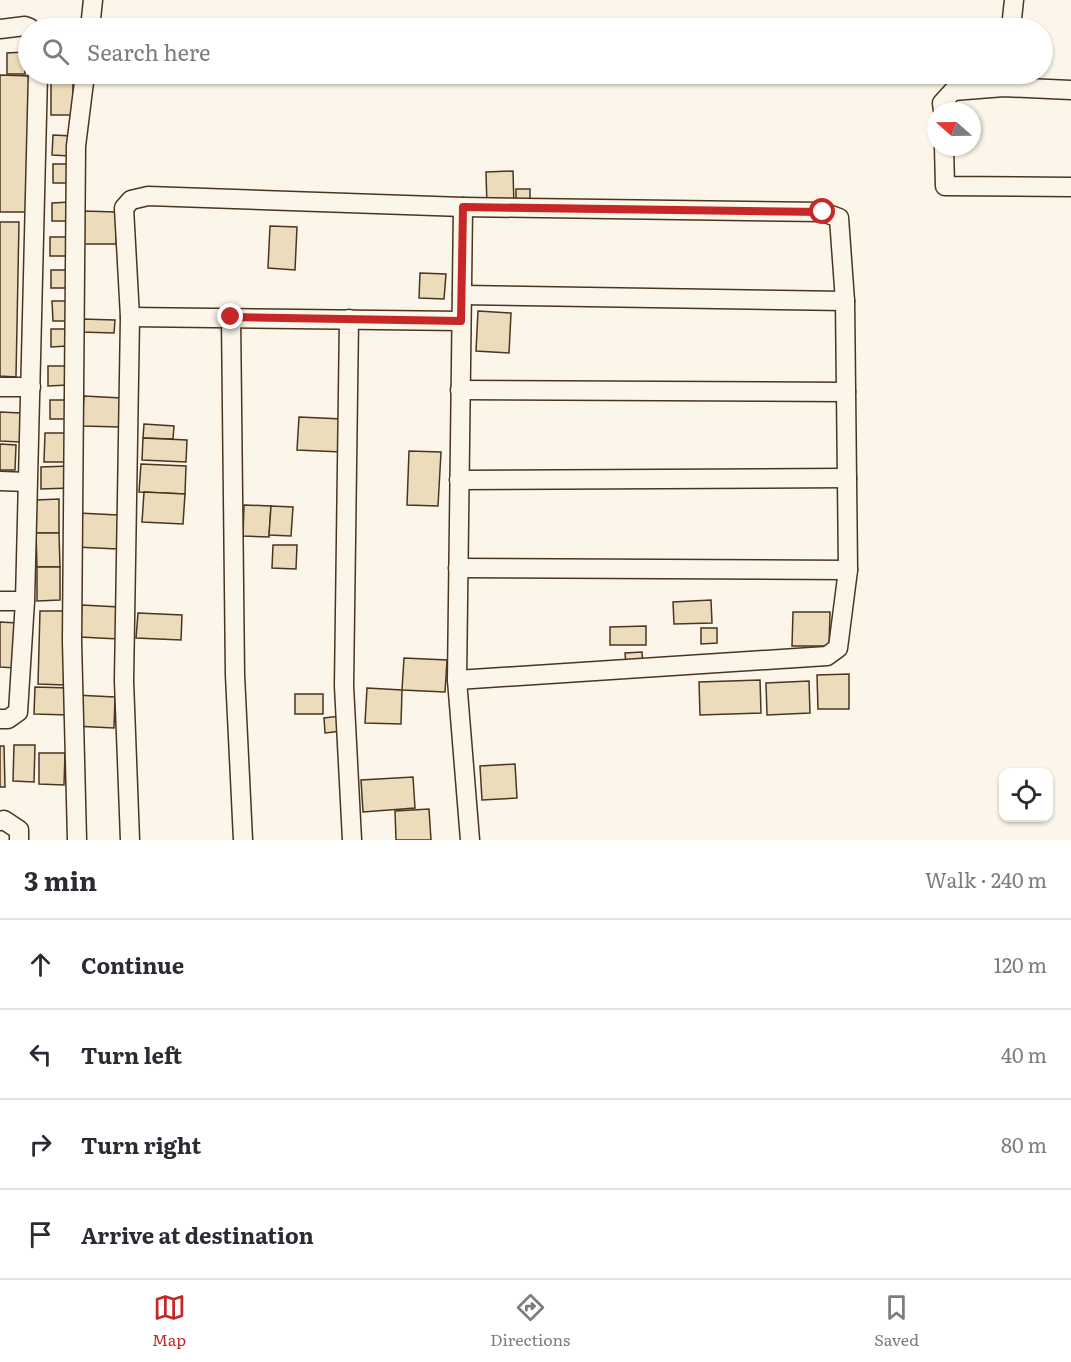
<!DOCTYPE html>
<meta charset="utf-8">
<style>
body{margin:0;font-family:Literata,serif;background:#f7f7f7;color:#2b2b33}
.controls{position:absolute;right:18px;bottom:18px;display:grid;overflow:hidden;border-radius:12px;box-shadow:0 2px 4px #0004}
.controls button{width:54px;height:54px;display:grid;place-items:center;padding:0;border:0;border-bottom:2px solid #e1e1e2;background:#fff;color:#2b2b33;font:30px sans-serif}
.compass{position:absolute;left:927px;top:102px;width:54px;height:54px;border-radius:50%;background:#fff;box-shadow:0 2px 4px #0004;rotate:290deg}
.stop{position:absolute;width:18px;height:18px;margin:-14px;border:4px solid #c62828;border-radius:50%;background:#fff}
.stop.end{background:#c62828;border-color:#fff;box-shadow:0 2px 6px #0008}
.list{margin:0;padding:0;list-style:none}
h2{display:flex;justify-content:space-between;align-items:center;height:78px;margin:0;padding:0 24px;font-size:26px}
h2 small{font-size:20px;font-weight:400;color:#7c7c81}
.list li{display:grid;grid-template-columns:39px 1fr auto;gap:18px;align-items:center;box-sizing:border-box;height:90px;padding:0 24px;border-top:2px solid #e1e1e2}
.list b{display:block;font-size:22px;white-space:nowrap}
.list em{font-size:20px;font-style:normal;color:#7c7c81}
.icon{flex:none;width:33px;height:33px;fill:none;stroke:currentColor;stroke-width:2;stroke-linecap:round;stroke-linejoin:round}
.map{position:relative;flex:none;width:1071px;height:840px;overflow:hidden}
.search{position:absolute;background:#fff;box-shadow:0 2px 4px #0004;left:18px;right:18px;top:18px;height:66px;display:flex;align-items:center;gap:15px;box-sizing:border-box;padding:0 21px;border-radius:33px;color:#7c7c81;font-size:22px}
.sheet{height:438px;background:#fff}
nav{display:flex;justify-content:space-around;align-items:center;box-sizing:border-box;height:84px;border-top:2px solid #e1e1e2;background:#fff;font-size:16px;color:#7c7c81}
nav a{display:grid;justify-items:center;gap:3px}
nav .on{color:#c62828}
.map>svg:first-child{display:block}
</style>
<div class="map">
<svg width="1071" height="840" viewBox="0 0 1071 840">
<rect width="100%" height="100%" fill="#fbf6e9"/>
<g fill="#ecdcbc" stroke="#4a3520" stroke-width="1.5">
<path d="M24,52L25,74H7V53Z"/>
<path d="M51,74H78V83H73V115H51Z"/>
<path d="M0,75L30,76L29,212H0Z"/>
<path d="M53,135L72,136L70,156L52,155Z"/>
<rect x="53" y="164" width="19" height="19"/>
<path d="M513,171L514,206L487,207L486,172Z"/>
<path d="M516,189H530V200L516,199Z"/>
<path d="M71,202V221H52V203Z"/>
<path d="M83,211L116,212V244H83Z"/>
<path d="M0,222H19L16,377L0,376Z"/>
<path d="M270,226L297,227L295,270L268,268Z"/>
<rect x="50" y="237" width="21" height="19"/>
<rect x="51" y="270" width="18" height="18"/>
<path d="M420,273L446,274L444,299L419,298Z"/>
<path d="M52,301H69L70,321H53Z"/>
<path d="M478,311L511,313L509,353L476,351Z"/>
<path d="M82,319L115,320L114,333L81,332Z"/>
<path d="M51,329H68V346L51,347Z"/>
<path d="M48,366H67L68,385L48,386Z"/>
<path d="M84,396L121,398L120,427L82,426Z"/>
<rect x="50" y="400" width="16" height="19"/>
<path d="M0,412L21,413L20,442L0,441Z"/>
<path d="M299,417L342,419L341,452L297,450Z"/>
<path d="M144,424L174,426L173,439L143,438Z"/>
<path d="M45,433H68V462H44Z"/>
<path d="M143,438L187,440L186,462L142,460Z"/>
<path d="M0,444L16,445L15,470H0Z"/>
<path d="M409,451L441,452L438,506L407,505Z"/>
<path d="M141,464L186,466L185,494L139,492Z"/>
<path d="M69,466L70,488L41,489V467Z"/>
<path d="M144,492L185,494L183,524L142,522Z"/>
<path d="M59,499V533H36V500Z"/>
<path d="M244,505L271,506L269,537L243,536Z"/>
<path d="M271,506L293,507L291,536L269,535Z"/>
<path d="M78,513L118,515L117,549L76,547Z"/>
<path d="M36,533H59L60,567H37Z"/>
<path d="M273,545H297L296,569L272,568Z"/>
<path d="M37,567H60V600L37,601Z"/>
<path d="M711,600L712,623L674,624L673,602Z"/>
<path d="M82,605L119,607L118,639L80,637Z"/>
<path d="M40,611H67L65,685L38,684Z"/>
<path d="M793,612H830L829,646H792Z"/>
<path d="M138,613L182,615L181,640L136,638Z"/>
<path d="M0,622L17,623L15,668L0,667Z"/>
<path d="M646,626V645H610V627Z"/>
<path d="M701,628H717V643L701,644Z"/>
<path d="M642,652L643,666L626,667L625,653Z"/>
<path d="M404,658L447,660L445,692L402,690Z"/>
<path d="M849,674V709H818L817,675Z"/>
<path d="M760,680L761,713L700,715L699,682Z"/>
<path d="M809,681L810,713L767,715L766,683Z"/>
<path d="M35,687L69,688V715L34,714Z"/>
<path d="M367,688L402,690L401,724L365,723Z"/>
<rect x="295" y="694" width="28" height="20"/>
<path d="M75,695L115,697L114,728L74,726Z"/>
<path d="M340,716L342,731L325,733L324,718Z"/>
<path d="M14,745H35L34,782L13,781Z"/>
<path d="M0,746H4L5,787H0Z"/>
<path d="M39,753H65L64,785L39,784Z"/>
<path d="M515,764L517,798L482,800L480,766Z"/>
<path d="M413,777L415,808L363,812L361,780Z"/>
<path d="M429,809L431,840H396L395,811Z"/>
</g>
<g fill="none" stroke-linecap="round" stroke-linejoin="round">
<g stroke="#4a3520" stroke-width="21">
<g id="minor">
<path d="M90,28L93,0"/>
<path d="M1011,28L1014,0"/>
<path d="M0,29L25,26L30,28"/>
<path d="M943,111L942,103L953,91L1004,87L1071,90"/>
<path d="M944,147L945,186L1071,187"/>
<path d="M463,207L457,680L470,840"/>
<path d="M462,295L845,301"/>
<path d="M130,317L461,321"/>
<path d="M231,317L235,675L243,840"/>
<path d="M349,319L344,686L352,840"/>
<path d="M0,387H31"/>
<path d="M460,390L846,392"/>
<path d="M459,480L847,478"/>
<path d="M0,481L27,482"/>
<path d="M458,568L848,570"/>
<path d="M0,601H25"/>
<path d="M0,719H8L18,712L25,601L38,74"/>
<path d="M0,821L4,820L19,830V840"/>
<path d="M77,840L72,641L76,146L85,74"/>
<path d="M130,840L124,681L130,317L124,208L131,200L148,196L463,207L823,212L839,218L845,301L848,570L838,648L827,656L457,680"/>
</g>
</g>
<use href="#minor" stroke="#fbf6e9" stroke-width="18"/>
</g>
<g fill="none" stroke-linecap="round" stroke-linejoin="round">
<path stroke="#c62828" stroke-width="8" d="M231,317L461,321L463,207L823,212"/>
</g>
</svg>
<div class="controls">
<button><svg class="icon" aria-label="locate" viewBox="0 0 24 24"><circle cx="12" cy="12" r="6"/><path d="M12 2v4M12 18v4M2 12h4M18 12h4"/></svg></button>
</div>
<svg class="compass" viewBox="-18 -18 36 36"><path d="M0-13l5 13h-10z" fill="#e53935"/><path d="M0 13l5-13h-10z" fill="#7c7c81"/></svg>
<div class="stop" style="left:823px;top:212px"></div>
<div class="stop end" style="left:231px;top:317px"></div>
<div class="search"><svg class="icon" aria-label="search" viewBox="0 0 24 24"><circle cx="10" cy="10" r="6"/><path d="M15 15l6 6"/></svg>Search here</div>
</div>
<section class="sheet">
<h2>3 min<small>Walk · 240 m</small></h2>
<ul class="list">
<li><svg class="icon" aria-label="ahead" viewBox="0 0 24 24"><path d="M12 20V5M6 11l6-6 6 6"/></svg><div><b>Continue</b></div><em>120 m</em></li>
<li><svg class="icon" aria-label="left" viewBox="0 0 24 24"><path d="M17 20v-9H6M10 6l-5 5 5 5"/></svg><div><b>Turn left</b></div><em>40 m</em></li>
<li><svg class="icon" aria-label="right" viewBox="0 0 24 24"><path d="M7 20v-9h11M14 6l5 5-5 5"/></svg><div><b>Turn right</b></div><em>80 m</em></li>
<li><svg class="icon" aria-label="arrive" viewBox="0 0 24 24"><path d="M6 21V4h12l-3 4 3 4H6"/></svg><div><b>Arrive at destination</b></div></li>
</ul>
</section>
<nav>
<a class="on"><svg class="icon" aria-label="map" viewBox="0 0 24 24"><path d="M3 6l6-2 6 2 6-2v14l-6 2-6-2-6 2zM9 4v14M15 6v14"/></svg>Map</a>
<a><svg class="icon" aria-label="directions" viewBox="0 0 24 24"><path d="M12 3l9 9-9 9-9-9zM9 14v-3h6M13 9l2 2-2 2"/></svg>Directions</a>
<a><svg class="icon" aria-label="saved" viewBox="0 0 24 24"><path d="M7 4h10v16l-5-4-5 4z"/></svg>Saved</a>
</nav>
